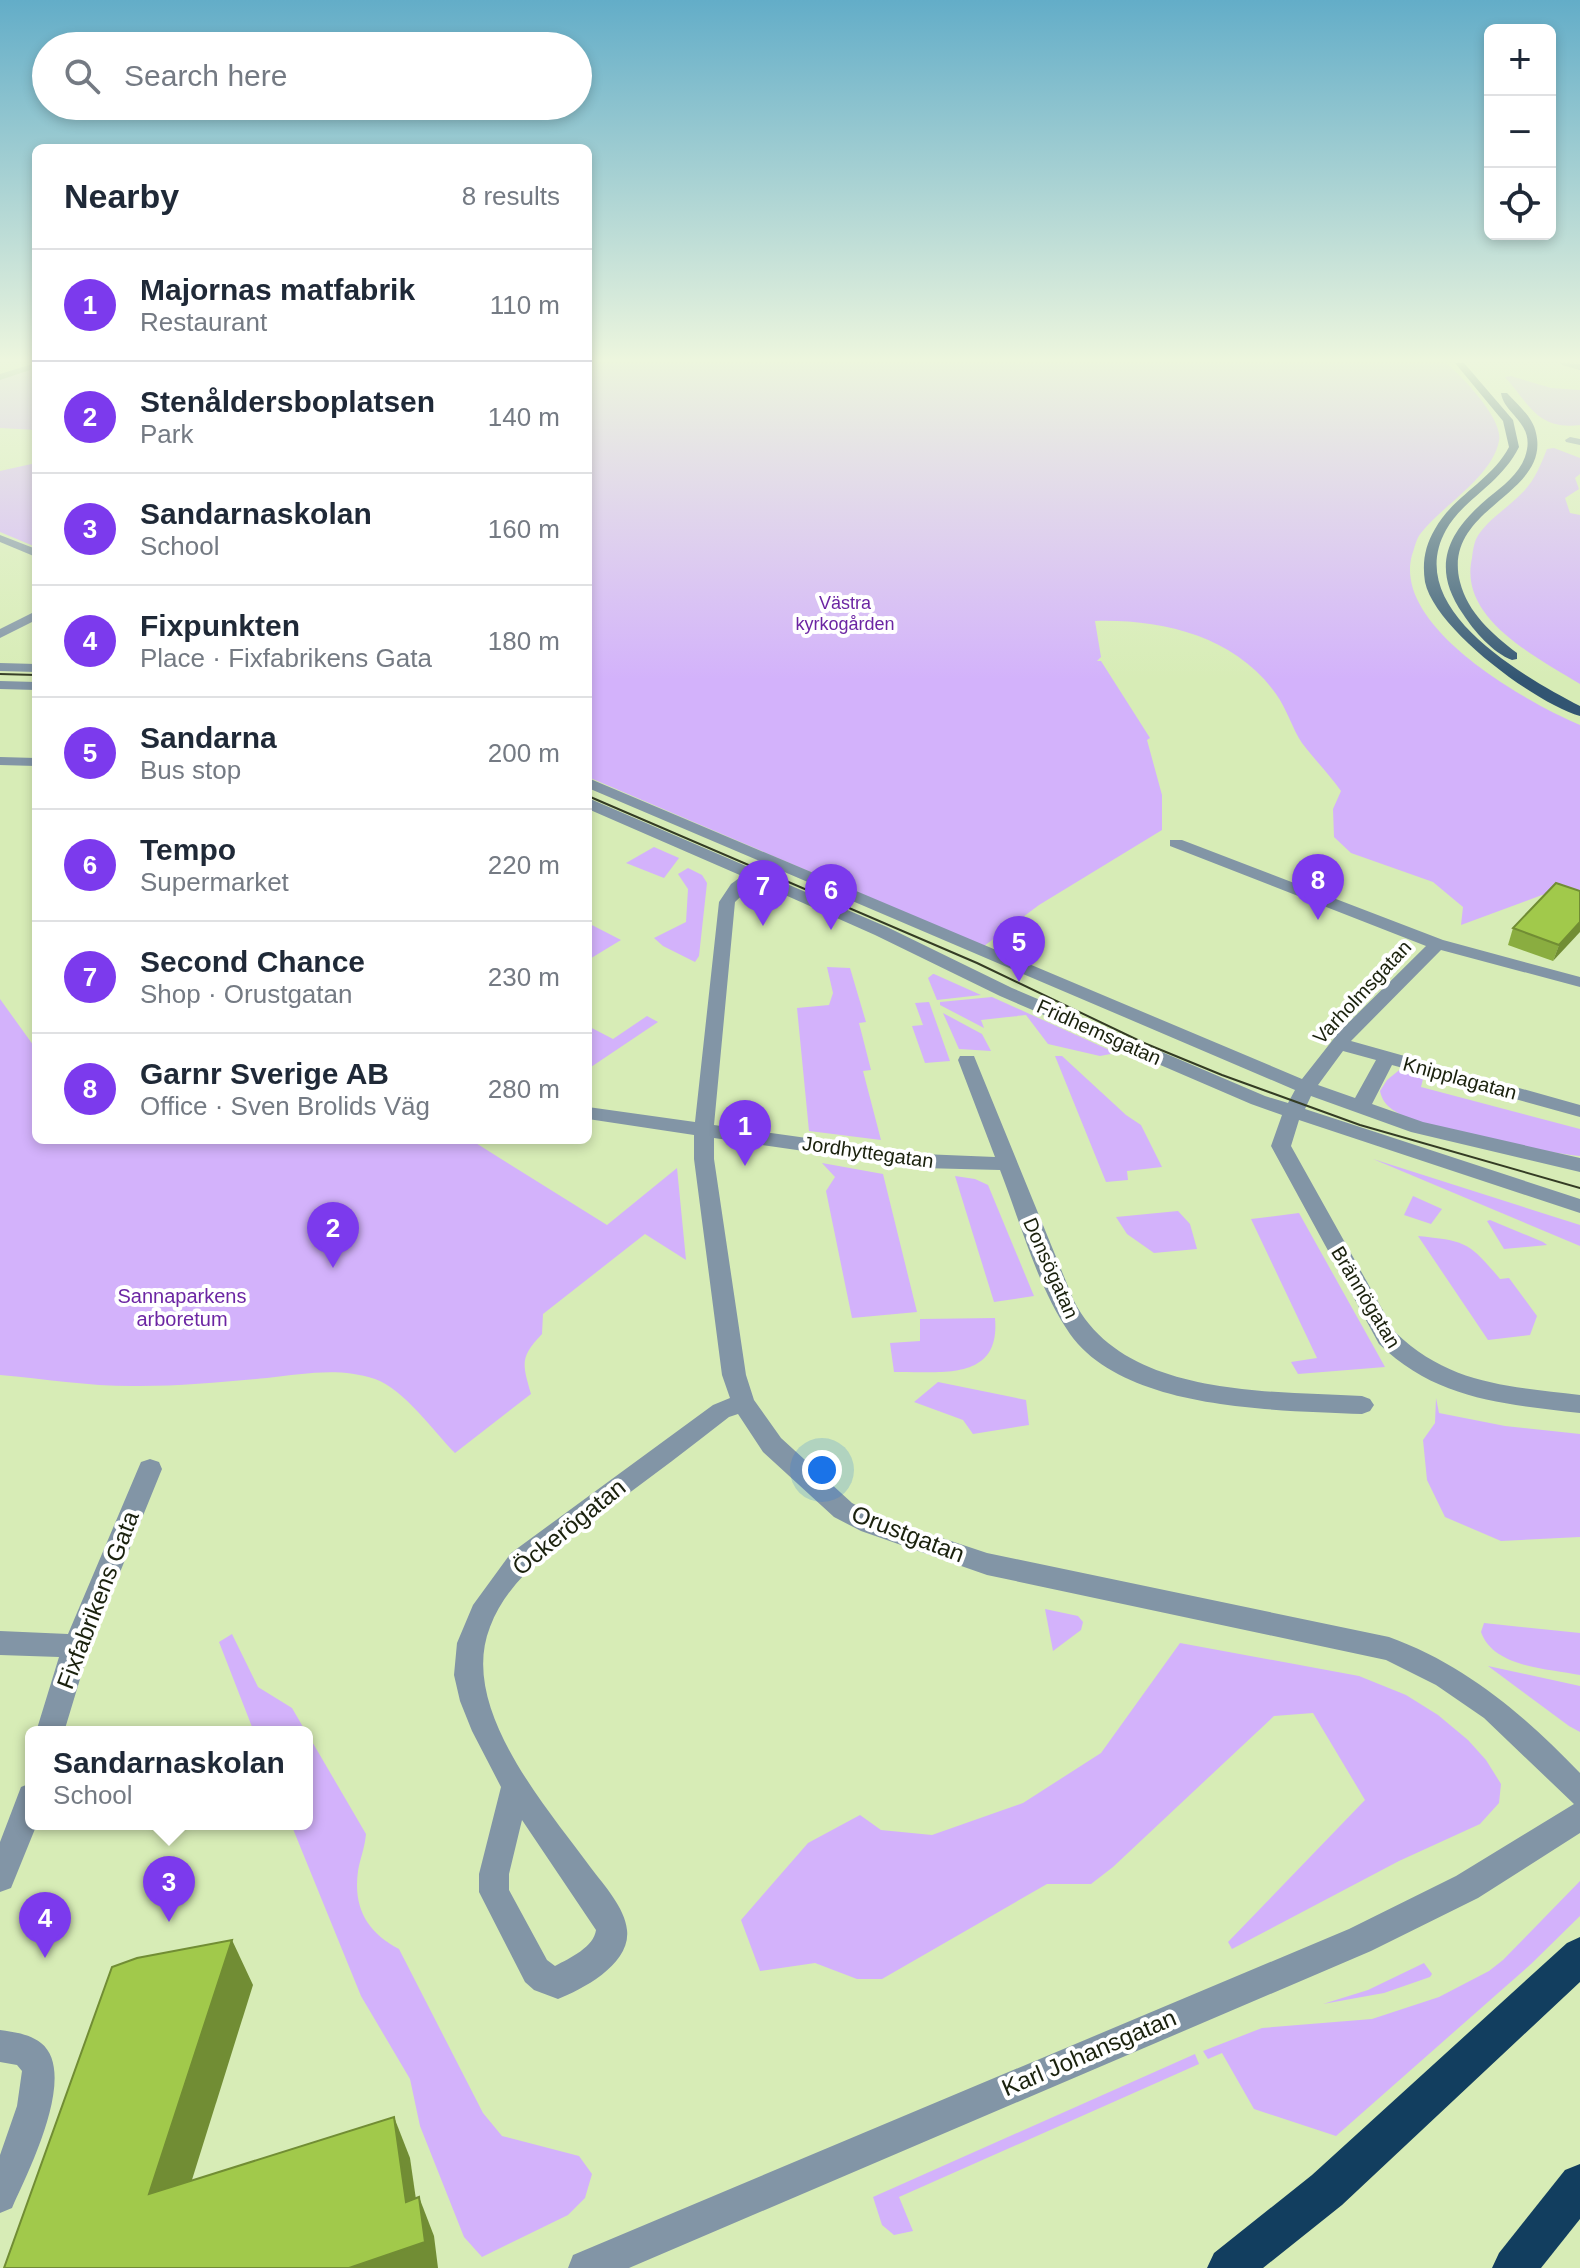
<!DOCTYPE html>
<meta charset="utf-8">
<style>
body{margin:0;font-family:Helvetica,sans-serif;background:#f2f2f3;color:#1f2937}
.controls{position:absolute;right:24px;top:24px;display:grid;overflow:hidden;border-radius:12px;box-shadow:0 4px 12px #0003}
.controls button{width:72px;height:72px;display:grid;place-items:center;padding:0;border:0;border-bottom:2px solid #e0e1e3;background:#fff;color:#1f2937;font:40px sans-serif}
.you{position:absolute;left:822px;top:1470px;width:28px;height:28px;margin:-20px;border:6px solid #fff;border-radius:50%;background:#1a73e8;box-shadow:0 0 0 12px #1a73e833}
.badge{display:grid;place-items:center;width:52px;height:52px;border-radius:50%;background:#7c3aed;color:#fff;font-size:26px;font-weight:700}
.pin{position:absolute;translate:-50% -66px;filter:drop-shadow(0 2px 4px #0008)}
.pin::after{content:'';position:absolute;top:42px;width:28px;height:24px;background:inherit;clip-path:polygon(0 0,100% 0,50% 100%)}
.popup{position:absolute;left:25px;top:1726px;width:288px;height:104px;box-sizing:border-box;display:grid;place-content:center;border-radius:12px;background:#fff;filter:drop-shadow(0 2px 6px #0005);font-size:26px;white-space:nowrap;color:#747a83}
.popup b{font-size:30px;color:#1f2937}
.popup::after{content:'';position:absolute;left:50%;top:100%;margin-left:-16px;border:16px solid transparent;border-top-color:#fff}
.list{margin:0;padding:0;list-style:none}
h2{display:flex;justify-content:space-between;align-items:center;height:104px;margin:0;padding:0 32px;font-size:34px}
h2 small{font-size:26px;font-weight:400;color:#747a83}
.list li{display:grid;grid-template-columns:52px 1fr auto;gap:24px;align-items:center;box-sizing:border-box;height:112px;padding:0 32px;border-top:2px solid #e0e1e3}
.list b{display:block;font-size:30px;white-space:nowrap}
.list p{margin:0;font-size:26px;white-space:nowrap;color:#747a83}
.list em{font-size:26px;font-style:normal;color:#747a83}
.icon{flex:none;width:44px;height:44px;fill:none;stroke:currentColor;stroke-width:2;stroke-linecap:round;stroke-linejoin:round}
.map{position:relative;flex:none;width:1580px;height:2268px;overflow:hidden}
.search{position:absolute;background:#fff;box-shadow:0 4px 12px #0003;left:32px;top:32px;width:560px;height:88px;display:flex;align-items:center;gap:20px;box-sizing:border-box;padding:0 28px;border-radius:44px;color:#747a83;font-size:30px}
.panel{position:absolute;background:#fff;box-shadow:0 4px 12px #0003;left:32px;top:144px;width:560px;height:1000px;border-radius:12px}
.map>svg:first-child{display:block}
</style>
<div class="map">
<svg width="1580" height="2268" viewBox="0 0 1580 2268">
<rect width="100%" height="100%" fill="#d7ecb6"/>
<g fill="#d3b2fb">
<path d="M588,363H1446C1462,376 1504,420 1499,441C1492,477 1443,505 1421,533C1416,539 1415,547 1412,555C1392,627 1526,702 1580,725V893L1542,895L1461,925L1463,907L1433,882L1351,853L1334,837L1333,809L1341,791C1329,774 1314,759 1302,743C1292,728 1287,709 1276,694C1235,636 1162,619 1095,621L1101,657L1097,661H1101L1150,738L1147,740L1162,795V830L1039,905L984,946L588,777Z"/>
<path d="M36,368V430L0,428V379Z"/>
<path d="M1511,376L1551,388L1580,390V425C1537,430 1530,405 1505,377Z"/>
<path d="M1554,448L1580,458V474L1575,478L1579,489L1565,498L1570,513L1580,515V684C1537,657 1458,619 1472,558C1473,550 1474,541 1479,534C1491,517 1509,507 1523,492C1535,480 1541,464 1547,449Z"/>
<path d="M36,463V547L0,532V471Z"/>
<path d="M654,847L679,858L664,878L626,863Z"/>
<path d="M688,868L702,875L707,883L699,956L695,962L663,946L654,938L686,922L688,889L678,874Z"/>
<path d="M588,923L621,940L588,960Z"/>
<path d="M827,967L850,968L866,1022L859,1023L871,1070L863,1071L881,1140L809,1131L797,1008L829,1005L833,993Z"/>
<path d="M933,974H934L981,995L937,1000L928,978Z"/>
<path d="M992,997L1116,1053L1100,1056L1048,1044L1026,1015L981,1020L984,1028L940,1005V1002Z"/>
<path d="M0,999L36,1049V1140H471L607,1225L677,1168L686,1260L645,1234L543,1314L542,1334C520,1357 522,1363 531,1394L455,1453C433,1431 404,1389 375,1379C338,1367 305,1374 267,1378C225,1382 182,1386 140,1386C94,1387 46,1379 0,1375Z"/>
<path d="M929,1002L950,1061L925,1063L912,1026L923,1025L915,1003Z"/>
<path d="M943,1013L982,1034L991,1051L959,1049Z"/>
<path d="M647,1016L658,1022L588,1069V1026L613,1039Z"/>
<path d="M1055,1056H1062L1126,1115L1141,1125L1162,1167L1127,1171L1128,1180L1106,1182Z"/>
<path d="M1403,1067L1424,1075L1421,1087L1580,1129V1156C1540,1151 1424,1131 1393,1110C1386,1105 1382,1100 1380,1091L1387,1080Z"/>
<path d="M1373,1159L1580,1225V1246Z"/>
<path d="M822,1163L883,1174L917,1312L852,1318L826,1191L835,1177Z"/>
<path d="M955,1176L975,1179L988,1185L1034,1296L994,1302Z"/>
<path d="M1413,1196L1442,1209L1431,1224L1404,1215Z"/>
<path d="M1178,1211L1190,1224L1197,1249L1154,1253L1127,1234L1116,1217Z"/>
<path d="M1299,1213L1385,1367L1298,1374L1291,1362L1317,1358L1251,1219Z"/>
<path d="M1490,1220L1543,1242L1547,1245L1504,1249L1487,1221Z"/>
<path d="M1418,1236C1466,1241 1469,1242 1500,1279L1509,1278L1537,1316L1530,1335L1488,1340Z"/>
<path d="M995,1318C1001,1383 939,1371 894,1372L890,1343L920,1341V1319Z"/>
<path d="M938,1382L1026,1400L1029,1425L973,1434L963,1420L914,1402Z"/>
<path d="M1436,1398L1439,1413L1505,1426L1580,1434V1537L1501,1541L1445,1517L1427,1480L1423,1440L1435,1423Z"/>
<path d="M1045,1609L1078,1616L1083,1622L1081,1630L1053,1651Z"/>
<path d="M1484,1623L1580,1633V1675C1547,1668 1494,1668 1481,1632Z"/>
<path d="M232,1634L258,1687L292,1708L306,1732H254L219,1642Z"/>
<path d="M1180,1643L1359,1676L1406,1695L1438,1715L1468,1740L1486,1760L1501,1784L1499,1803L1480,1824L1399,1861L1232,1949L1228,1942L1365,1800L1313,1713L1274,1716L1113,1867L1091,1884H1047L882,1979H857L815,1963L760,1971L741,1920L808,1843L860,1815L881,1830L932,1835L1023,1803L1101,1753Z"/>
<path d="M1488,1666L1580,1686V1732L1569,1726Z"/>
<path d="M307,1733L366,1834C365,1847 360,1859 358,1871C353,1908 367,1932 399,1949L483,2113L502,2136L579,2156L592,2174L585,2198L568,2215L482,2257L464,2237L420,2126L410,2079L361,1996L291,1824H307Z"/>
<path d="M1580,1881V1916L1531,1964L1336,2136L1254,2109L1222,2053L1208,2059L1203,2051L1262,2028L1372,2019L1439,1997L1489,1971L1503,1960Z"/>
<path d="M1424,1963L1432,1974L1430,1977L1384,1993L1323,2004L1368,1990Z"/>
<path d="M1195,2054L1199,2064L899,2197L913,2231L894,2235L882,2225L873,2197Z"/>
</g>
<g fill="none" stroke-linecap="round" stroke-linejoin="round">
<g fill="#8295a6" fill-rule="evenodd">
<path d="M36,363V368L0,380V374Z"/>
<path d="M1560,363L1580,364V370L1562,365Z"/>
<path d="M1570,437L1580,439V445L1566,442L1565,440Z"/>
<path d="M0,535L36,549V557L0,542Z"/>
<path d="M36,611V620L0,638V629Z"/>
<path d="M0,663L36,664V672L0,671Z"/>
<path d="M0,681L36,682V690L0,689Z"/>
<path d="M0,757L36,758V766L0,765Z"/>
<path d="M588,778L1302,1079L1339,1032L1426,946L1170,846V840H1182L1443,940L1580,977V987L1441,950L1351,1041L1580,1105V1117L1392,1065L1372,1104L1423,1122L1580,1158V1172L1411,1132L1311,1096L1305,1109L1580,1199V1213L1299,1120L1291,1146L1395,1332C1450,1385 1508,1386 1580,1395V1413C1504,1404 1437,1400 1379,1344L1271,1146L1282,1115L1251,1104L1000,996L875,935L756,882L735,902L714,1125L922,1154L995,1157L958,1060L960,1056H974L1074,1301C1123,1397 1268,1391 1362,1396L1370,1399L1374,1405L1370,1411L1362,1414C1276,1410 1125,1411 1070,1334C1037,1286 1021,1224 1000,1170L922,1168L714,1138V1159L746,1375L754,1400L781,1438L852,1503L879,1517L987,1553L1389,1637C1466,1665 1524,1715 1580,1773V1833L1478,1898L1371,1951L629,2268H568L573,2255L1349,1929L1456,1876L1574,1804L1484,1718L1436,1685L1386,1660L987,1575L861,1531L834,1517L763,1452L738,1414L729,1417C691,1447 652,1476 613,1505C568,1539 511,1571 490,1627C458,1708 546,1806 591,1868C604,1885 625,1908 627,1930C631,1964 583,1989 558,1999L534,1990L525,1982L479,1892V1874L501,1787L472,1731L460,1701L454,1675L457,1643L473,1605L511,1553L713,1405L730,1398L722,1375L694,1159V1135L588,1119V1107L695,1122L719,902L731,884L742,876L588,809V798L753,869L762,862L588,788ZM775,868L1295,1090L1288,1103L1265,1096L1012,988L887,927L766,875ZM1343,1051L1376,1060L1355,1098L1318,1085ZM522,1820L596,1930C594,1947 570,1958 555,1966L547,1960L509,1890V1874Z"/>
<path d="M150,1459L159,1462L162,1469L90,1646L64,1732H36L59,1657L0,1655V1631L68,1634L138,1469L141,1462Z"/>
<path d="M31,1783V1824H37L11,1888L0,1892V1842L21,1787Z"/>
<path d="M0,2030C14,2032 30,2034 41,2043C79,2073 27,2174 12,2208L0,2213V2155L17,2106L22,2071L17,2065L0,2062Z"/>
</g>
<g fill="#325572" fill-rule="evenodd">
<path d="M1455,363H1464L1513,420L1519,447C1500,485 1463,499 1446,530C1402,609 1523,676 1580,706V716C1535,703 1435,629 1425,582C1422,562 1425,546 1435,529C1453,496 1491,481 1509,447L1503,421Z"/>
<path d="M1501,393H1507C1517,404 1533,417 1536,433C1551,496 1441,507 1460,582C1468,613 1492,634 1517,653V659L1512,660C1493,653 1474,631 1463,614C1430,566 1448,532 1488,498C1502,487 1519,474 1525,457C1537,423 1504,415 1501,393Z"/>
</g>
<g fill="#123e5f" fill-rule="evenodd">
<path d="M1580,1937V1982L1342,2205L1263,2268H1207L1214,2253L1312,2175L1567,1943Z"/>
<path d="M1580,2164V2219L1541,2268H1492L1499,2253L1565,2170Z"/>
</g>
<g stroke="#343c24" stroke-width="2">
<path d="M0,674L36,675"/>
<path d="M588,796L977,963L1144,1043L1222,1075L1360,1125L1580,1188"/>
</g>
</g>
<path fill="#8aad40" d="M1580,891L1553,961L1508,945L1513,928Z"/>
<g fill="#718d34">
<path d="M1580,922V932L1553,961L1559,945Z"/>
<path d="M232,1940L253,1985L175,2234L149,2194Z"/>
<path d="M394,2117L410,2158L422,2241L406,2202Z"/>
<path d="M419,2197L434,2236L438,2268H349Z"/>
</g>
<g fill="#a1c94b" stroke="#718d34" stroke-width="2">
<path d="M1556,883L1580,891V922L1559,945L1513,928Z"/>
<path d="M232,1940L149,2194L394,2117L406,2202L419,2197L425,2242L349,2268H4L112,1967L137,1958Z"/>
</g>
<linearGradient id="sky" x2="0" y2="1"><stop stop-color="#63adc8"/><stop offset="0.53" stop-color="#edf6de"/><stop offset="1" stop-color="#edf6de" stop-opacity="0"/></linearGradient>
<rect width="1580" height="680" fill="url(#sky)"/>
<g text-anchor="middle" stroke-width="8" stroke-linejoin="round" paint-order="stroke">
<g font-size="18" fill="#6c26a3" stroke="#fff">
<text x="845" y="609">Västra<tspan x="845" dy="21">kyrkogården</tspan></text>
</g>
<g font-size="20" fill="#1a210d" stroke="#fff">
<text transform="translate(1362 992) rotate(-47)" y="7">Varholmsgatan</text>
<text transform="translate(1099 1032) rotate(24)" y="7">Fridhemsgatan</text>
<text transform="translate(1460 1078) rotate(15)" y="7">Knipplagatan</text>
<text transform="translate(868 1152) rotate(8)" y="7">Jordhyttegatan</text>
<text transform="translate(1051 1268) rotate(66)" y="7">Donsögatan</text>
<text transform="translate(1366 1297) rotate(59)" y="7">Brännögatan</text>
</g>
<g font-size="20" fill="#6c26a3" stroke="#fff">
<text x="182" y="1303">Sannaparkens<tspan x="182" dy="23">arboretum</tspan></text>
</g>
<g font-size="24" fill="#1a210d" stroke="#fff">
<text transform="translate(569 1527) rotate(-39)" y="8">Öckerögatan</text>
<text transform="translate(908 1534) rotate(21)" y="8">Orustgatan</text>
<text transform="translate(98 1600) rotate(-69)" y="8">Fixfabrikens Gata</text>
<text transform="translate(1089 2053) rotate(-23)" y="8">Karl Johansgatan</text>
</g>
</g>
</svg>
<div class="controls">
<button>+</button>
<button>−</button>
<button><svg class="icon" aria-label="locate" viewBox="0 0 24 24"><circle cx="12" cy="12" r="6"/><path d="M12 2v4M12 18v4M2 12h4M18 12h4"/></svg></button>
</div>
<div class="you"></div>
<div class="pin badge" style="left:745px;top:1166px">1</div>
<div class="pin badge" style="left:333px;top:1268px">2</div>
<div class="pin badge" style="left:169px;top:1922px">3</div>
<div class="popup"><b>Sandarnaskolan</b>School</div>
<div class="pin badge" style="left:45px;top:1958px">4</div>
<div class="pin badge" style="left:1019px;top:982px">5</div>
<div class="pin badge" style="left:831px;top:930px">6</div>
<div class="pin badge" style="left:763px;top:926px">7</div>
<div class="pin badge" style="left:1318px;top:920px">8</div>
<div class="search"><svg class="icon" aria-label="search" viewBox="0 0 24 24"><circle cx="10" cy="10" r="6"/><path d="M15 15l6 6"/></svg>Search here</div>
<section class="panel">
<h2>Nearby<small>8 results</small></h2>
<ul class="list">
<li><span class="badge">1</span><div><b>Majornas matfabrik</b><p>Restaurant</p></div><em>110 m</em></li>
<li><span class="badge">2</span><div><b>Stenåldersboplatsen</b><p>Park</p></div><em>140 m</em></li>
<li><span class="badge">3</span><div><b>Sandarnaskolan</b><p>School</p></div><em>160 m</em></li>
<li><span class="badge">4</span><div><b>Fixpunkten</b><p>Place · Fixfabrikens Gata</p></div><em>180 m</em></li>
<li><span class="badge">5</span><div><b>Sandarna</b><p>Bus stop</p></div><em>200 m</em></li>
<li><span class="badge">6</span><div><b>Tempo</b><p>Supermarket</p></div><em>220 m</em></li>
<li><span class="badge">7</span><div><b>Second Chance</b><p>Shop · Orustgatan</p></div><em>230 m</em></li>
<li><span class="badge">8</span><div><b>Garnr Sverige AB</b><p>Office · Sven Brolids Väg</p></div><em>280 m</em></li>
</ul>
</section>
</div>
